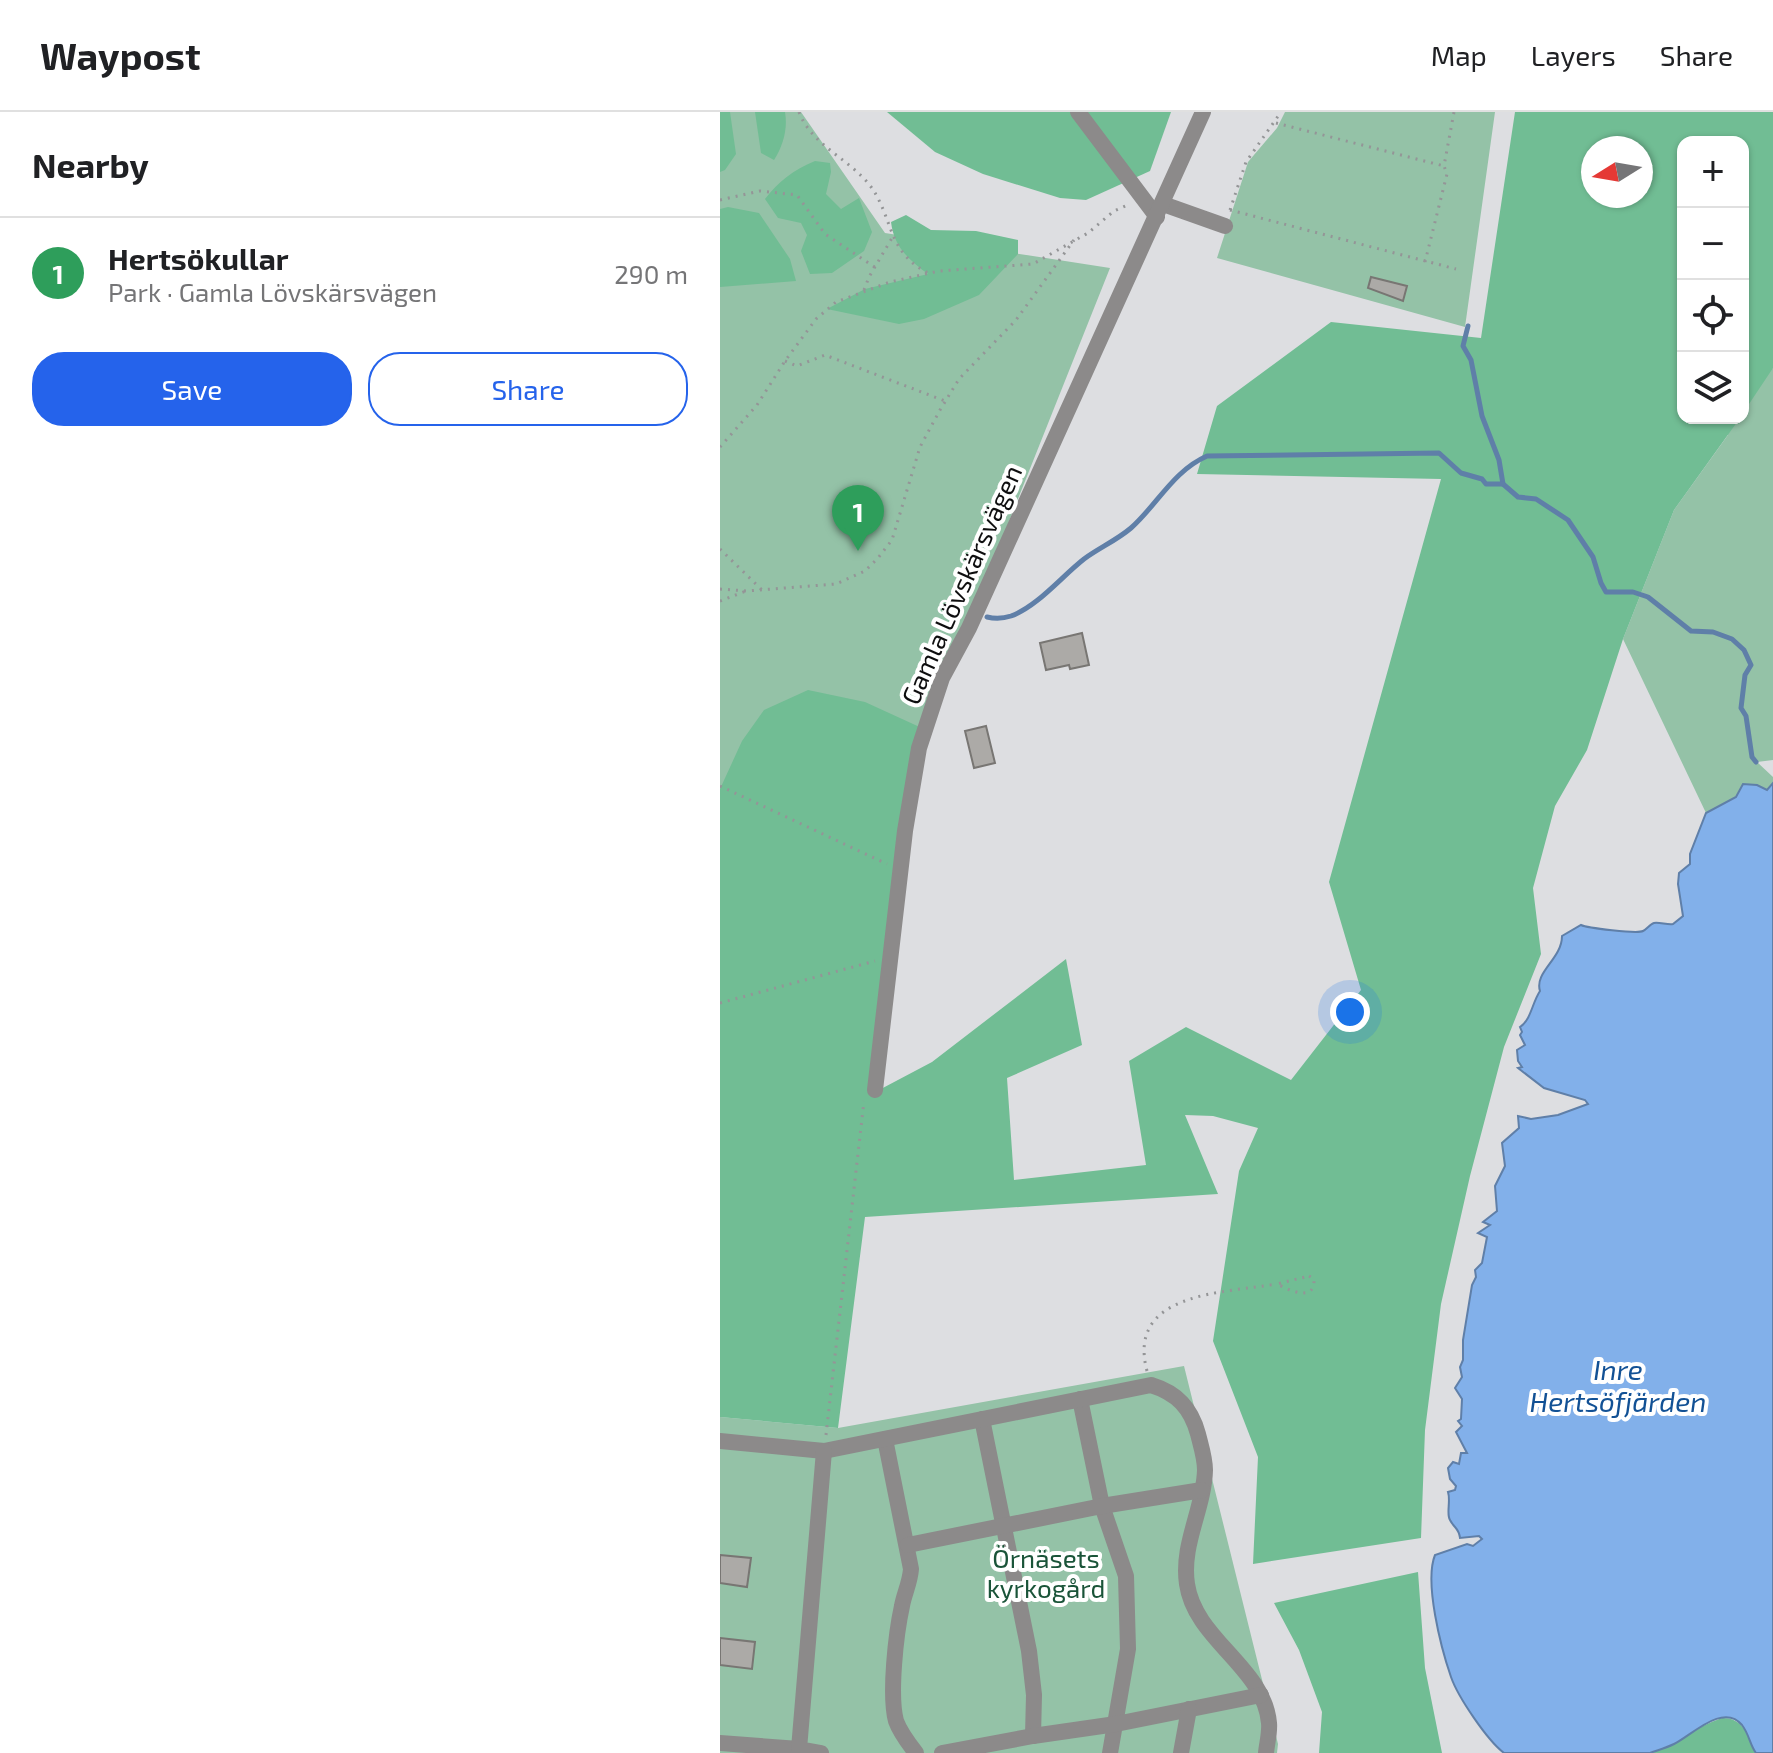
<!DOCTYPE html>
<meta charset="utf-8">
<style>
body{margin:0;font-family:"Exo 2",sans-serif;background:#f6f6f6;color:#202124}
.controls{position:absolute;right:24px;top:24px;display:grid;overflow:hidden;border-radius:16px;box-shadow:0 2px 6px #0004}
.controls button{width:72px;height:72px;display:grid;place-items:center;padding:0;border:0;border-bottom:2px solid #e0e0e0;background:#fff;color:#202124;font:40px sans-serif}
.compass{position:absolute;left:861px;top:24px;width:72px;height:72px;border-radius:50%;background:#fff;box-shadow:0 2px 6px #0004;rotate:259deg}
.you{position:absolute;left:630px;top:900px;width:28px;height:28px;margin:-20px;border:6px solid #fff;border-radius:50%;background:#1a73e8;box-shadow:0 0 0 12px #1a73e833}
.badge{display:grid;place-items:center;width:52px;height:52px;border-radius:50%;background:#2563eb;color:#fff;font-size:26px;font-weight:700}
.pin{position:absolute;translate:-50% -66px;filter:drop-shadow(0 2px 4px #0008)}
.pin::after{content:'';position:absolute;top:42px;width:28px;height:24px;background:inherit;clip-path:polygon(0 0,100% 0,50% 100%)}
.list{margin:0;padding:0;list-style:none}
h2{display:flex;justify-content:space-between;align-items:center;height:104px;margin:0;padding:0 32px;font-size:34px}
h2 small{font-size:26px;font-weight:400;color:#757577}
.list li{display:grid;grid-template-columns:52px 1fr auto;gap:24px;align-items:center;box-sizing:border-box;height:112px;padding:0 32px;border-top:2px solid #e0e0e0}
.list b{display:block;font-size:30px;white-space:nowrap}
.list p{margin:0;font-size:26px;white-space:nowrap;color:#757577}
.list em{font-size:26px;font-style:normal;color:#757577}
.actions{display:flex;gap:16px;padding:24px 32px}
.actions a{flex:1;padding:18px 0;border:2px solid #2563eb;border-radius:32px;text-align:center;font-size:28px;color:#2563eb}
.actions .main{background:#2563eb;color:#fff}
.icon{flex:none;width:44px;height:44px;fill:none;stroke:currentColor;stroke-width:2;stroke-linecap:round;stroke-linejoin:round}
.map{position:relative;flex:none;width:1053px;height:1641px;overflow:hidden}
header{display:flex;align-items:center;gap:48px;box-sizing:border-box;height:112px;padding:0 40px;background:#fff;border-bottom:2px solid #e0e0e0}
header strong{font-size:38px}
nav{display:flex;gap:44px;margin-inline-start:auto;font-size:28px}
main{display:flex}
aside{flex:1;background:#fff}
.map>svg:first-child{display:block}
</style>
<header>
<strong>Waypost</strong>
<nav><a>Map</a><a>Layers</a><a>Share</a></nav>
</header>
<main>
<aside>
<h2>Nearby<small></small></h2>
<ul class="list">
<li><span class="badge" style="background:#2e9e5b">1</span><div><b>Hertsökullar</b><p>Park · Gamla Lövskärsvägen</p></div><em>290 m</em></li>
</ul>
<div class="actions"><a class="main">Save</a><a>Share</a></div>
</aside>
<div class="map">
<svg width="1053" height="1641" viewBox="0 0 1053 1641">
<rect width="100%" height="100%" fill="#dddee1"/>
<g fill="#94c2a7">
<path d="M0,0H81L165,121L390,156L0,1134Z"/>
<path d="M565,0H775L745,215L497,146L528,50L557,16Z"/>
<path d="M755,256L963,306H1023V269L1053,256V648L1037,650L1053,665V671L1047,678L1037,673L986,701L903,527L954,398L1008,323Z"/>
<path d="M464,1254L558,1632L557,1641H0V1305L118,1316Z"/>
</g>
<g fill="#71bd94" fill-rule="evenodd">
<path d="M0,0H10L16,42L5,58L0,60Z"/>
<path d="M35,0H65C68,17 63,34 54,48L41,41Z"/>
<path d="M167,0H451L430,59L366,88L340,86L263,62L215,40Z"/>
<path d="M795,0H1053V256L1023,301V30H963V306H1020L954,398L903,527L867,638L835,694L813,776L821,842L784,935L750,1064L721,1192L705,1318L701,1426L533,1452L538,1345L493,1229L519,1059L538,1016L493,1004L465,1003L498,1082L145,1105L118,1316L0,1305V677L22,629L44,598L88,578L145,590L204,617L159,978L212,950L346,847L362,933L287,966L294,1068L426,1053L409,949L466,915L571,968L641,878L609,770L721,367L477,362L497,294L611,210L761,226ZM873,36H921V84H873Z"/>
<path d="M95,49L110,51L111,60L106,82L121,97L139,86L152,120L144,139L112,161L90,162L81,139L87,123L81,111L58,106L45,87C59,69 73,58 95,49Z"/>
<path d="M8,95L39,101L70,147L76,169L0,175V97Z"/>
<path d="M186,103L211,118L256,119L298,128V142L259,183L204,207L179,212L107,197L145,177L208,162C189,148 174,135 171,110Z"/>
<path d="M698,1460L705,1556L722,1641H599L602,1600L579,1538L554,1491Z"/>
<path d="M1002,1606C1022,1605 1030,1624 1036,1641H930C956,1632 975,1615 1002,1606Z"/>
</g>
<path fill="#82b0ea" stroke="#5f7fa8" stroke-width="2" d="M1053,671V1641H1036C1030,1633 1029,1622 1022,1613C1003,1590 971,1624 954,1632C946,1636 938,1638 930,1641H784C767,1628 738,1585 731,1565C721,1536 704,1470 715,1443L747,1432L753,1434L762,1427L759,1424L740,1426C739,1416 734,1416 730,1408C726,1402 731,1389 728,1380L735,1378L736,1374L730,1367L728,1356L733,1350L739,1352L741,1341H747L736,1320L742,1314L738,1309L741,1307L742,1287L735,1276L742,1265L740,1255L743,1248V1228L752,1173L756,1165L755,1158L762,1151L767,1125L758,1121L770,1113L763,1110L777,1099L775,1074L785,1054L782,1031L799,1016L798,1004L811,1007L838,1003L868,992L865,988L824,976L798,956L802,955L798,949L797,938L805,933L800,923L802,920L800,915C811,908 812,891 820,879C814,860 842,847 842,824L861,813C867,816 917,822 923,819C927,817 930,812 934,811C939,810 948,813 953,812L963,804L958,772L959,761L970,752V742L986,701L1016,685L1023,672L1037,673L1047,678Z"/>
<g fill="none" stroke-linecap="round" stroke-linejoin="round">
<g stroke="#5f7fa8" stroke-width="5">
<path d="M748,214L743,234L751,248L762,304L779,348L783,372L798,385L816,387L848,408L873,445L881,471L886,480H913L928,485L971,519L993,520L1012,527L1024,538L1031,553L1025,563L1021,596L1026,604L1032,645L1036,650"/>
<path d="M267,505C275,507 282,507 291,504C318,494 341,465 364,447C379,436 397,428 411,416C437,393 453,359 487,344L719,341L741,361L762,367L766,372H783"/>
</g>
</g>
<g fill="#acaaa7" stroke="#787673" stroke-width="2">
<path d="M651,165L687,174L683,189L648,176Z"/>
<path d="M362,521L369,553L350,557L349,553L326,558L320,531Z"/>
<path d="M266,614L275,651L254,656L245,619Z"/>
<path d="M0,1443L31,1446L27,1475L0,1471Z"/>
<path d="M0,1526L35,1530L32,1557L0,1553Z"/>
</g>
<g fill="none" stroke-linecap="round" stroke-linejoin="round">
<g stroke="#949597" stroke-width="3" stroke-dasharray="2 6" stroke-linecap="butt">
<path d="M79,0C91,32 127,46 148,71C174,103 165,139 208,161"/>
<path d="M556,11L724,54"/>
<path d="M0,88L40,79L77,83L105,122L156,156"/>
<path d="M510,98L736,157"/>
<path d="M510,98L526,50L561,0"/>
<path d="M705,150L727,62L724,54L734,0"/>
<path d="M144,178L149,165L172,126"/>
<path d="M65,249L77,254L105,243L225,289"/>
<path d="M0,335L37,293L65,249L96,207L116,190L170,170L219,159L313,152L368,121L394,99L410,92"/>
<path d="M0,437L42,478"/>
<path d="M0,477L27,479L116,472L145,459L158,446L172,428L200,335L220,298L239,267L296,208L354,128"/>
<path d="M0,489L26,479"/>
<path d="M0,674L167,752"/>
<path d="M0,891L155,849"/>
<path d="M589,1164L594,1167C595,1191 569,1178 557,1172Z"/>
<path d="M427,1259C406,1180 503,1181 557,1172"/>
<path d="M106,1323L144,989"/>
</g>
<g stroke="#8c8a8a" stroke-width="16">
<path d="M358,0L437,105"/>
<path d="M443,92L505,114"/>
<path d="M155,978L185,719L199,636L222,566L249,516L483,0"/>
<path d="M360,1287L382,1394L406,1464L408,1537L390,1641"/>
<path d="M262,1307L309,1539L314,1583L313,1624"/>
<path d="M165,1327L191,1457C190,1471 184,1482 182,1494C176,1521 169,1583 176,1609C180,1620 189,1632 196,1641"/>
<path d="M0,1329L104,1339L431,1273C457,1281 471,1296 478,1322C481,1334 485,1346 485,1358C484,1397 461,1432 467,1472C475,1528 544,1555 549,1611C550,1620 547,1631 546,1641"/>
<path d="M188,1433L382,1394L482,1378"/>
<path d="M0,1631L79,1637L78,1641"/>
<path d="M101,1641L79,1637L104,1339"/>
<path d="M222,1641L313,1624L396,1612L541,1583"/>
<path d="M461,1641L469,1597"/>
</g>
</g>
<g text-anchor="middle" stroke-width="8" stroke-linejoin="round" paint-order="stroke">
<g font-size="26" fill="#0e0e0f" stroke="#fff">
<text transform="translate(242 473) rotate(-66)" y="9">Gamla Lövskärsvägen</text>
</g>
<g font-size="26" fill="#1a5439" stroke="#fff">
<text x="326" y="1456">Örnäsets<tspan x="326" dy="30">kyrkogård</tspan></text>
</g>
<g font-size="28" font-style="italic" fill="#125195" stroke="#fff">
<text x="898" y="1268">Inre<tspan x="898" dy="32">Hertsöfjärden</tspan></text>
</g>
</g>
</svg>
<div class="controls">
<button>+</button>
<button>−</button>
<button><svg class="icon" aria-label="locate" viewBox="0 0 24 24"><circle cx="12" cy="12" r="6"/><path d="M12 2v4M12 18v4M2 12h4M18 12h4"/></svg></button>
<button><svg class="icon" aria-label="layers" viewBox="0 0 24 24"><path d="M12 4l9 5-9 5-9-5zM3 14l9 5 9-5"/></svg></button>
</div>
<svg class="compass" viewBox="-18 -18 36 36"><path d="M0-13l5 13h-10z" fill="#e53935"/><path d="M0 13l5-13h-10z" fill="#757577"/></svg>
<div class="you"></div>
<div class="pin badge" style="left:138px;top:439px;background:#2e9e5b">1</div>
</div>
</main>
